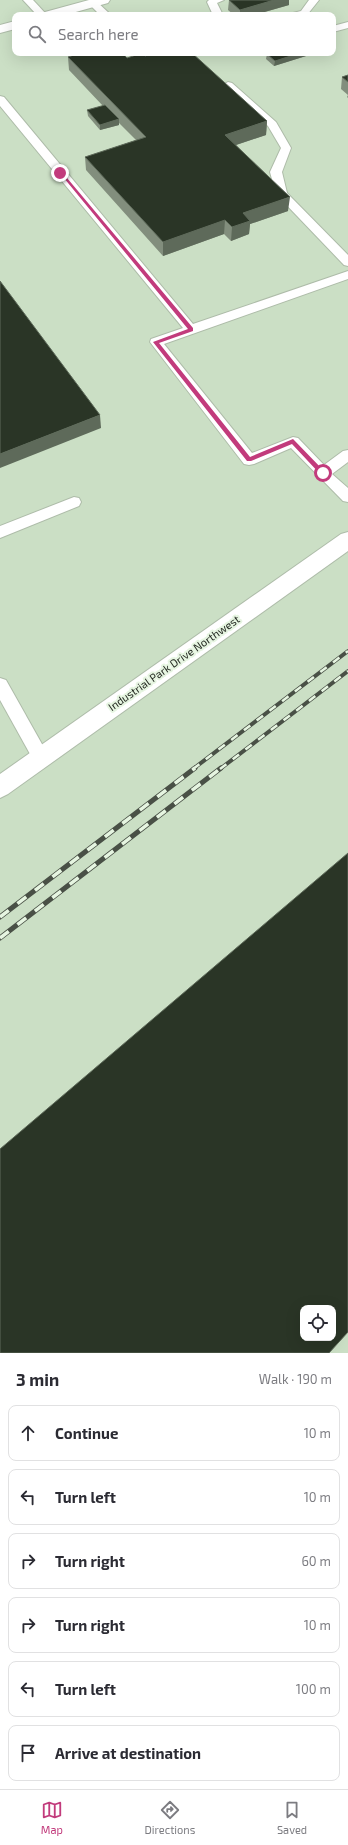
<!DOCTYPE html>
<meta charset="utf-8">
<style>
body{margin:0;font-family:"Exo 2",sans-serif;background:#f2f2f3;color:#2b2b33}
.controls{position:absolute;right:12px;bottom:12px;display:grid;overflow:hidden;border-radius:8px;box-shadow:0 4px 16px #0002}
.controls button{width:36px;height:36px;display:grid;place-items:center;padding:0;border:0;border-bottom:1px solid #e1e1e2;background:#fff;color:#2b2b33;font:20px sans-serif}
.stop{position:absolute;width:12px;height:12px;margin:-9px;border:3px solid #c23b7c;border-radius:50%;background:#fff}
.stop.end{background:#c23b7c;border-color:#fff;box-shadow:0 1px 4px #0008}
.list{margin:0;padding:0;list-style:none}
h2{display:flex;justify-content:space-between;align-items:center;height:52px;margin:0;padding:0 16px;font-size:17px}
h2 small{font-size:13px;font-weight:400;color:#7c7c81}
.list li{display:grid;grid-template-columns:26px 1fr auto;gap:12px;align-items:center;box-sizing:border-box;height:56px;margin:0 8px 8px;padding:0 8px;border:1px solid #e1e1e2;border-radius:8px}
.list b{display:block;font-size:15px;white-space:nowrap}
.list em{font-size:13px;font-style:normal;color:#7c7c81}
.icon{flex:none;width:22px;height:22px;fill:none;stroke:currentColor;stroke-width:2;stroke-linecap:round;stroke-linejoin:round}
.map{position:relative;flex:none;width:348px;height:1353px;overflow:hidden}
.search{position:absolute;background:#fff;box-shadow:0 4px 16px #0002;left:12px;right:12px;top:12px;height:44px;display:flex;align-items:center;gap:10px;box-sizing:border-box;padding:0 14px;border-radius:8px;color:#7c7c81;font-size:15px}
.sheet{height:436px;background:#fff}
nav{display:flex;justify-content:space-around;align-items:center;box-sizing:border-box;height:56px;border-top:1px solid #e1e1e2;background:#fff;font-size:11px;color:#7c7c81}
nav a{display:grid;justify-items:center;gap:2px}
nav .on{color:#c23b7c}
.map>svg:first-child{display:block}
</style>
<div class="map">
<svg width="348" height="1353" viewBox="0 0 348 1353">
<rect width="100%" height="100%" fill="#d9e7d4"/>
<path fill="#cbdfc5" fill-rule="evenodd" d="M0,0H348V1353H0ZM15,15H333V53H15ZM303,1308H333V1338H303Z"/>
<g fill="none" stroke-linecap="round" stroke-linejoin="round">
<g stroke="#aebca9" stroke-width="2">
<g id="lane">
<path d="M23,0H33L47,15H37Z"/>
<path d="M93,0L96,1L111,15H100L88,3Z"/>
<path d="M209,0H224L217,3L223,15H213L207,2Z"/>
<path d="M309,0H319L307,15H291L293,13L301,11Z"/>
<path d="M348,22V28L333,32V26Z"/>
<path d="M228,82L232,83L276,122L291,148L282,172L287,193L348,255V266L344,265L276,194L270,172L281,148L268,126L224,87L223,85Z"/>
<path d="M0,96L4,97L193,324L348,271V279L164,344L252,453L293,437L298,438L324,465L343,451L348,450V462L332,474L348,488V502L343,501L291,448L254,464L249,465L244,464L150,342L151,339L183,328L0,106Z"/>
<path d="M74,497L79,498L81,502L79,506L0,538V526Z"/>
<path d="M0,678L6,680L47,753L49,758L47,763L41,765L35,763L0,700Z"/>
</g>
</g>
<g stroke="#aebca9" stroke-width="2">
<g id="street">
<path d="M89,0H110L108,3L65,15H43L45,12Z"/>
<path d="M15,21V29L0,33V25Z"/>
<path d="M348,532V551L8,794L0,798V774L341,534Z"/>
</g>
</g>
<use href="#lane" fill="#fff" fill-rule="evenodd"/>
<use href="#street" fill="#fff" fill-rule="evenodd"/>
<g stroke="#495046" stroke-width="4">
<g id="rail-far1">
<path d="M193,769L348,651"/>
<path d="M220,769L348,671"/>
</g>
</g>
<g stroke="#495046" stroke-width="5">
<g id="rail">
<path d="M0,917L195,768"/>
<path d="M0,938L221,768"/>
</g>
</g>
<use href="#rail-far1" stroke="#e6f5e1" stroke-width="2.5" stroke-dasharray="8" stroke-linecap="butt"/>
<use href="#rail" stroke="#e6f5e1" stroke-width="3.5" stroke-dasharray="11" stroke-linecap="butt"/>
</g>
<g fill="#828e7d">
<path d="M229,0H289V5L254,15H234L228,10Z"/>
<path d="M269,53H306V56L274,66L266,59L267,54Z"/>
<path d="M145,56L267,121L266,135L236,145L288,211L250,224L249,234L231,241L224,234L163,256L86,170L85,157L136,140L119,123V125L100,130L88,116L87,110L103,106L69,70L68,57L127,58Z"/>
<path d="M348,75V98L347,97L348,95L341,89L342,77Z"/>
</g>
<g fill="#5e6a5a">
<path d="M274,0H289V5L254,15H240V10Z"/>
<path d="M300,53H306V56L274,66L275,61Z"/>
<path d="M119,119V125L100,130V125Z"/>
<path d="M267,121L266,135L224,149L225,135Z"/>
<path d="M290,197L288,211L250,224L249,234L231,241L232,227L243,213Z"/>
<path d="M225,220L224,234L163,256V242Z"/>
<path d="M100,415L101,428L0,468V454Z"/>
</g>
<g fill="#2a3526" stroke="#5e6a5a" fill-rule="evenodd">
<path d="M229,0H274L240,10Z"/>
<path d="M80,53H122L127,58L142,53L145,56L154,53H192L267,121L225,135L290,197L243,213L250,221L232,227L225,220L163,242L85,157L146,137L68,57Z"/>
<path d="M269,53H300L275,61L267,54Z"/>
<path d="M348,75V82L342,77Z"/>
<path d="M105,105L119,119L100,125L87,110Z"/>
<path d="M0,281L100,415L0,454Z"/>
<path d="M348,853V1332L329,1353H0V1149ZM303,1308H333V1338H303Z"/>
</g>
<path fill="#c23b7c" d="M59,172H62L193,328V331L159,343L250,457L293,439L325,472V475H321L292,444L251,461H247L153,342L188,329Z"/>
<g text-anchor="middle" stroke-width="4" stroke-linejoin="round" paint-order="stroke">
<g font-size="11" fill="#232821" stroke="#e6f5e1">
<text transform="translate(174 663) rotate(-35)" y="4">Industrial Park Drive Northwest</text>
</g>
</g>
</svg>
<div class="controls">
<button><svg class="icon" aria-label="locate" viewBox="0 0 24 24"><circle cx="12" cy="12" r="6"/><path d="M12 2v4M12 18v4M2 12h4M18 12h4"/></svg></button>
</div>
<div class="stop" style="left:323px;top:473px"></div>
<div class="stop end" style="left:60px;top:173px"></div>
<div class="search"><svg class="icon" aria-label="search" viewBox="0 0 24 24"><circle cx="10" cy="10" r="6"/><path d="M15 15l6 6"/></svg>Search here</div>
</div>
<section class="sheet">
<h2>3 min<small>Walk · 190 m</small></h2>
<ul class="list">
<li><svg class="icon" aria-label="ahead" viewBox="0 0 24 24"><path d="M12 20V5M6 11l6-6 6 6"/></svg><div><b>Continue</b></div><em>10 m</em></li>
<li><svg class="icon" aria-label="left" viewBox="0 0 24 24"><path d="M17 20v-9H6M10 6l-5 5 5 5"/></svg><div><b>Turn left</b></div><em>10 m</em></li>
<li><svg class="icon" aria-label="right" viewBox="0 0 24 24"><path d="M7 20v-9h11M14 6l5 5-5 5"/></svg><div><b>Turn right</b></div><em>60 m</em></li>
<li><svg class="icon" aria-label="right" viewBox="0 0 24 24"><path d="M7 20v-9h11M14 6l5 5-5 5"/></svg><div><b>Turn right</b></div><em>10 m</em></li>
<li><svg class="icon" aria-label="left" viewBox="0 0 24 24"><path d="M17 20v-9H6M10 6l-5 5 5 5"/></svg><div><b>Turn left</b></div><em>100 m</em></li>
<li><svg class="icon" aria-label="arrive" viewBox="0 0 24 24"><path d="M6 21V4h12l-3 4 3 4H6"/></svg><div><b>Arrive at destination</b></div></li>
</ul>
</section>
<nav>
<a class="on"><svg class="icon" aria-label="map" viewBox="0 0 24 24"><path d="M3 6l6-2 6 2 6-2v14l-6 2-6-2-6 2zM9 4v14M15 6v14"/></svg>Map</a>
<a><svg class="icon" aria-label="directions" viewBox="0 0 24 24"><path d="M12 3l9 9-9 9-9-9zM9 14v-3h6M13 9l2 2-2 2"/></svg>Directions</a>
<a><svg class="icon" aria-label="saved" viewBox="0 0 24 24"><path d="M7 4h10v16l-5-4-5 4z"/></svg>Saved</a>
</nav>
